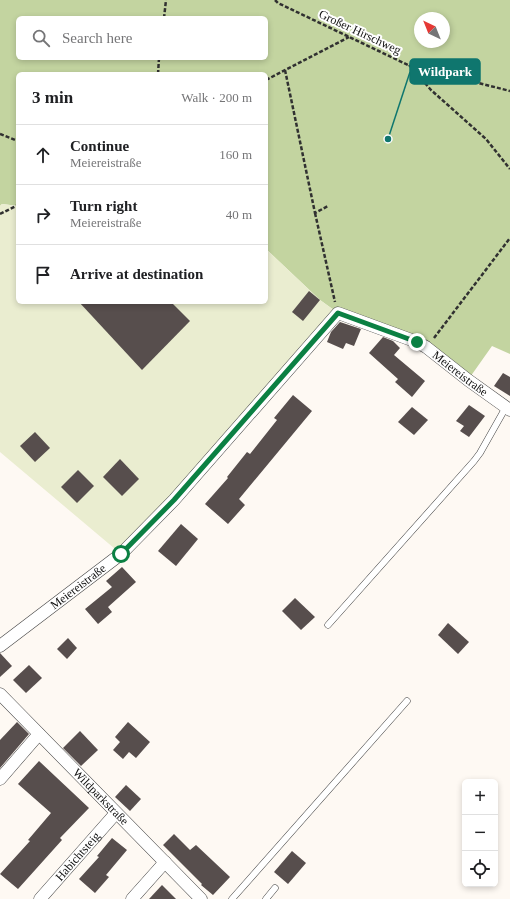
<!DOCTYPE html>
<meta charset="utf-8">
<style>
body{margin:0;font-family:Georgia,serif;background:#f6f6f6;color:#202124}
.controls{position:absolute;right:12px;bottom:12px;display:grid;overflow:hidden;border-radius:6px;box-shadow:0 2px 6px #0003}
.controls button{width:36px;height:36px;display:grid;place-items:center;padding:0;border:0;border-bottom:1px solid #e0e0e0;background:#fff;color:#202124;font:20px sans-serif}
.compass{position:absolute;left:414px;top:12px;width:36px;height:36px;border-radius:50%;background:#fff;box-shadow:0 2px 6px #0003;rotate:317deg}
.stop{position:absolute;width:12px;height:12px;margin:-9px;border:3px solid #0b8043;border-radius:50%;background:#fff}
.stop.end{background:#0b8043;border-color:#fff;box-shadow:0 1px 4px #0008}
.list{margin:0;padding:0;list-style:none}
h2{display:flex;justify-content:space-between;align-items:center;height:52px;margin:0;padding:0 16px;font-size:17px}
h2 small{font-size:13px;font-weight:400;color:#757577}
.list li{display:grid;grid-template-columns:26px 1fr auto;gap:12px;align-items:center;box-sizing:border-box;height:60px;padding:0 16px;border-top:1px solid #e0e0e0}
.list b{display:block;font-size:15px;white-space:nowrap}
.list p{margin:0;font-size:13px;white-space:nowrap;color:#757577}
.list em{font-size:13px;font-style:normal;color:#757577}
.icon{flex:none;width:22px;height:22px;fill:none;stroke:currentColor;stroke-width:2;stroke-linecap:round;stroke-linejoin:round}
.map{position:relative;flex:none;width:510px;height:899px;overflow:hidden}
.search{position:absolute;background:#fff;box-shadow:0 2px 6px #0003;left:16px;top:16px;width:252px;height:44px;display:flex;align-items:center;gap:10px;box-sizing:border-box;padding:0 14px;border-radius:6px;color:#757577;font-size:15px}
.panel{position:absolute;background:#fff;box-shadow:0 2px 6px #0003;left:16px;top:72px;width:252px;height:232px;border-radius:6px}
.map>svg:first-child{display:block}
</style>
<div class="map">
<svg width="510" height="899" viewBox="0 0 510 899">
<rect width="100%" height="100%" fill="#fef9f3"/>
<path fill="#c3d4a0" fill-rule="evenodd" d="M0,0H510V354L492,346L468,380L426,347L338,313L320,300L266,249V74H18V206L2,204L0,206ZM18,18H266V58H18ZM420,18H444V42H420Z"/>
<path fill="#eaedd0" d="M2,204L18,206V302H266V249L320,300L338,313L121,554L0,452V206Z"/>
<g fill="#574e4d">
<path d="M309,291L320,300L303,321L292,312Z"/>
<path d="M79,302H171L190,321L142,370Z"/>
<path d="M340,322L361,329L354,346L346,343L343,349L327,342L331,332Z"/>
<path d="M383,337L393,341L400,348L394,355L425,381L412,397L395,382L398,379L369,353Z"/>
<path d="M503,373L510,377V396L494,386Z"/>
<path d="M293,395L312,411L239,499L245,505L228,524L205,504L228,478L227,477L247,452L250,454L277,420L274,418Z"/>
<path d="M469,405L485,416L469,437L460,431L464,426L456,421Z"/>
<path d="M412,407L428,420L414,435L398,422Z"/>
<path d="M35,432L50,448L35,462L20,446Z"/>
<path d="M120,459L139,479L122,496L103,477Z"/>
<path d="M78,470L94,486L77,503L61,487Z"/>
<path d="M181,524L198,539L176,566L158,551Z"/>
<path d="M122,567L136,582L108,607L112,612L98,624L85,609L112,587L106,581Z"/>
<path d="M295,598L315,617L301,630L282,611Z"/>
<path d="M448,623L469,642L458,654L438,635Z"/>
<path d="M68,638L77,648L67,659L57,649Z"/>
<path d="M0,653L12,666L0,677Z"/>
<path d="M29,665L42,678L26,693L13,680Z"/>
<path d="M17,722L29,734L0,768V740Z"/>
<path d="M128,722L150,742L136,758L129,752L123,759L113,750L120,742L115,737Z"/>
<path d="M80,731L98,750L81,766L63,748Z"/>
<path d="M39,761L89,808L60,838L62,840L18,889L0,874L30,841L28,840L51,813L18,784Z"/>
<path d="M126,785L141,799L130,811L115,797Z"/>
<path d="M174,834L190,850L196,845L230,877L213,895L201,885L202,884L163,845Z"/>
<path d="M112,838L127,850L106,875L109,877L95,893L79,879L99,857L97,856Z"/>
<path d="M292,851L306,863L288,884L274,872Z"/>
<path d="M162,885L176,899H149Z"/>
</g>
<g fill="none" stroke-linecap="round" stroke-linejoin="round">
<g stroke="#424242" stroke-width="7">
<g id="service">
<path d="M328,625L474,461L480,453L506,407"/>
<path d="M232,899L407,701"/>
<path d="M266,899L275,888"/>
</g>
</g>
<g stroke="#424242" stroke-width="13">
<g id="minor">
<path id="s1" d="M0,646L121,554L174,500L338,313L417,342L426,347L468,380L510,410"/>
<path id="s2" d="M0,694L201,899"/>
<path d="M0,779L39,734"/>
<path id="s3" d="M40,899L116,813"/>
<path d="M132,899L165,862"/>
</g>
</g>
<g stroke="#313131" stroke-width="2.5" stroke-dasharray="4 2" stroke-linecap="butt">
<path d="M275,0L278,3L408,65L510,91"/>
<path d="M164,18L166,0"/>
<path d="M409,65L431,90L486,139L510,169"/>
<path d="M285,70L315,213L328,206"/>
<path d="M158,74L159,58"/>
<path d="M266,80L349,37"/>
<path d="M0,134L18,141"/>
<path d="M315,213L335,302"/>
<path d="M0,214L18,205"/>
<path d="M434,338L510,238"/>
</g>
<use href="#service" stroke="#fff" stroke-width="6"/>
<use href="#minor" stroke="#fff" stroke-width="12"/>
</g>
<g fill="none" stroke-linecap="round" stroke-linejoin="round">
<path stroke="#0b8043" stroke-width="5" d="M121,554L174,500L338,313L417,342"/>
</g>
<g text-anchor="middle" stroke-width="4" stroke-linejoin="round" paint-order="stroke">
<g font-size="12" fill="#0f0f0f" stroke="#fff">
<text transform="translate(360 32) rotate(25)" y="4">Großer Hirschweg</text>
<text dy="4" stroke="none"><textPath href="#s1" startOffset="614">Meiereistraße</textPath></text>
<text dy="4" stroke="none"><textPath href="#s1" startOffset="98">Meiereistraße</textPath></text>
<text dy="4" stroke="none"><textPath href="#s2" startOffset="144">Wildparkstraße</textPath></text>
<text dy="4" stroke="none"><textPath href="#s3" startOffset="57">Habichtsteig</textPath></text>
</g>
</g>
<path fill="none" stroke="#0f766e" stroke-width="1.5" d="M388 139L410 72"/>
<circle fill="#0f766e" stroke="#fff" stroke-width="1.5" cx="388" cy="139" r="4"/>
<rect fill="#0f766e" stroke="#0f766e" stroke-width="1.5" x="410" y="59" width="70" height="25" rx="4"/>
<g font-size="13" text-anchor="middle" font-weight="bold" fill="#fff">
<text x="445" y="76">Wildpark</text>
</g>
</svg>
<div class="controls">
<button>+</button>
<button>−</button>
<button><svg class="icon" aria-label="locate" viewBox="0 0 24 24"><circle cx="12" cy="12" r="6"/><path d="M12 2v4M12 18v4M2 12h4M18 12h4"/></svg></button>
</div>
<svg class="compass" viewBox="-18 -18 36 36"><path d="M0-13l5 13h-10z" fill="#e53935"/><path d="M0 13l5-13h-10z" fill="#757577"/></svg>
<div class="stop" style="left:121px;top:554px"></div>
<div class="stop end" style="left:417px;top:342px"></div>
<div class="search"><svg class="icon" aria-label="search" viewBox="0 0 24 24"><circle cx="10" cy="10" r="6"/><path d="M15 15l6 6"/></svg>Search here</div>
<section class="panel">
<h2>3 min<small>Walk · 200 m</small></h2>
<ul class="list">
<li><svg class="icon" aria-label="ahead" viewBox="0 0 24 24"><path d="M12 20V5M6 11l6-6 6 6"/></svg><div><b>Continue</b><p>Meiereistraße</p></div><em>160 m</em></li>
<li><svg class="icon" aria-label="right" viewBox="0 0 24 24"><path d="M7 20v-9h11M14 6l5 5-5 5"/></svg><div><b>Turn right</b><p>Meiereistraße</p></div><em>40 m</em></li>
<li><svg class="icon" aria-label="arrive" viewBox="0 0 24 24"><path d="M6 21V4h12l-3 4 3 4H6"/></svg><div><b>Arrive at destination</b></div></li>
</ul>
</section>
</div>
